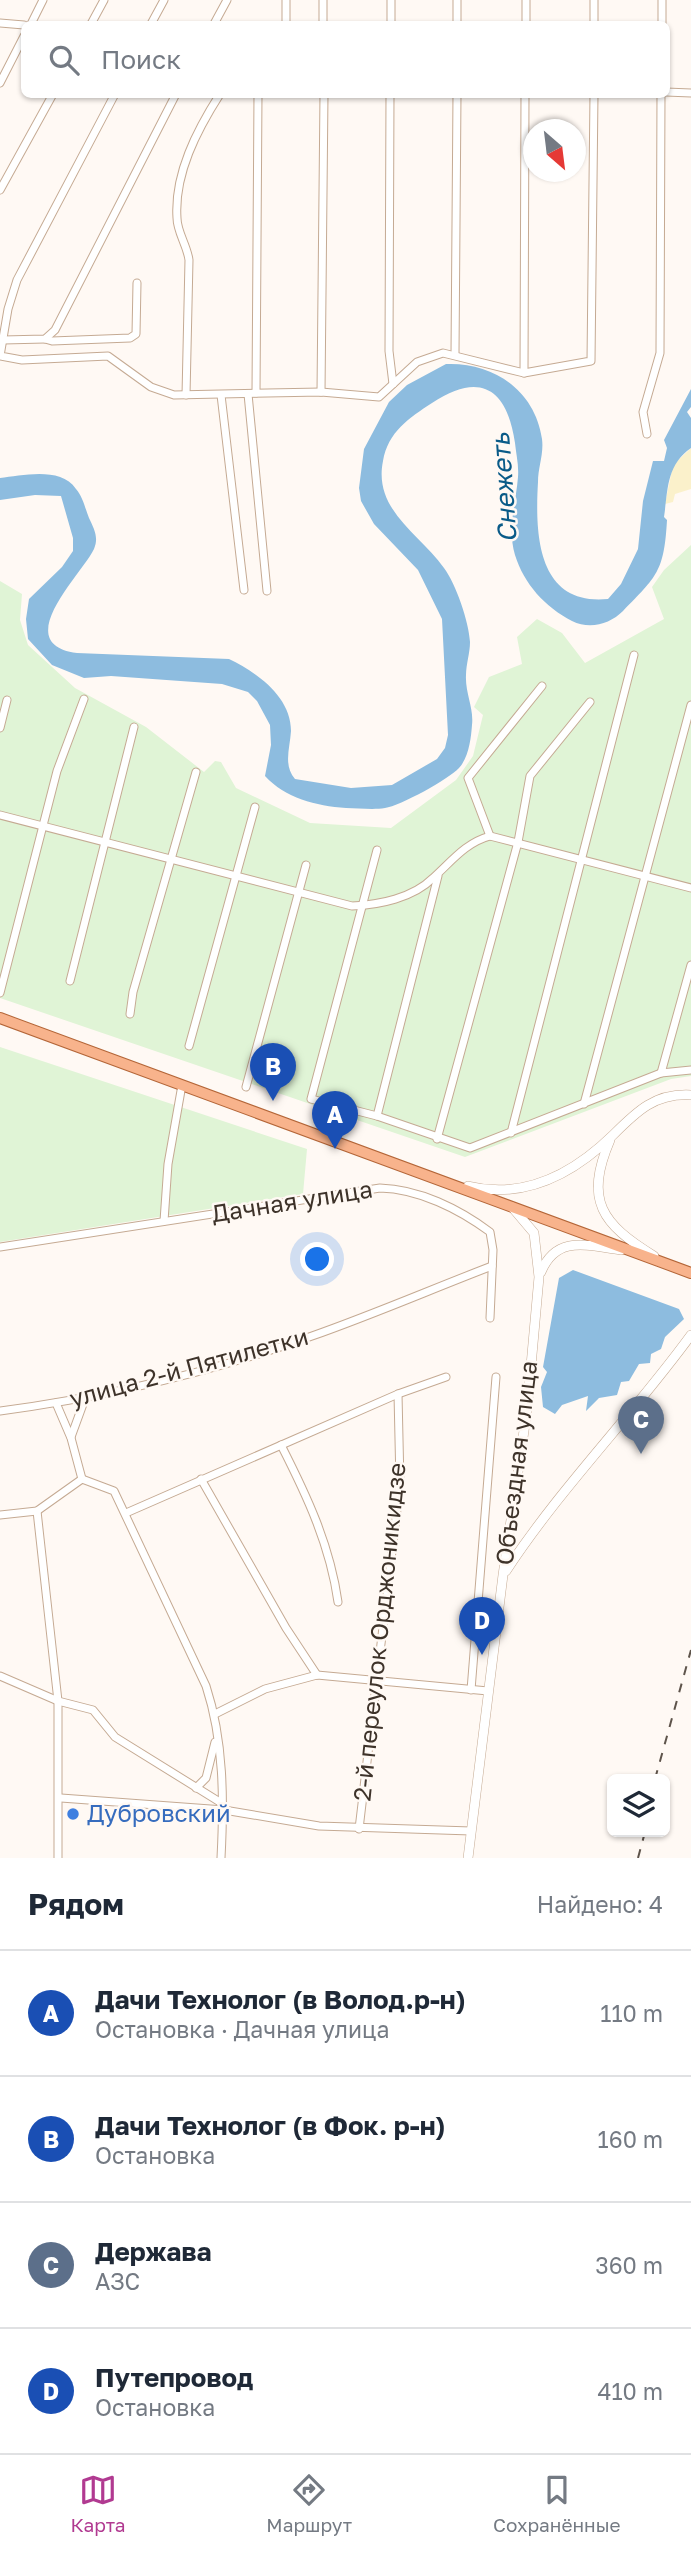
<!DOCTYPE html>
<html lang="ru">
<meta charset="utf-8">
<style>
body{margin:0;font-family:"Golos Text",sans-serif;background:#f6f6f7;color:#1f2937}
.controls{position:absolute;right:21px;bottom:21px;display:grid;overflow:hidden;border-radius:10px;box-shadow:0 2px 5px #0004}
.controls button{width:63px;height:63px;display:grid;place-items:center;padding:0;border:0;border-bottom:2px solid #e0e1e3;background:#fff;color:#1f2937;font:35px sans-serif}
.compass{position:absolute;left:523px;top:119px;width:63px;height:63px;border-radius:50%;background:#fff;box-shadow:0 2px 5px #0004;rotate:152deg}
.you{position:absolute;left:318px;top:1260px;width:24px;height:24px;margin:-18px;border:5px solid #fff;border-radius:50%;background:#1a73e8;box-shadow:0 0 0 10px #1a73e833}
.badge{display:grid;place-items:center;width:46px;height:46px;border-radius:50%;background:#b13a91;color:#fff;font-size:23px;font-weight:700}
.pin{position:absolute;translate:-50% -58px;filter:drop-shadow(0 2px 4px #0008)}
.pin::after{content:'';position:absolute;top:37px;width:24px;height:21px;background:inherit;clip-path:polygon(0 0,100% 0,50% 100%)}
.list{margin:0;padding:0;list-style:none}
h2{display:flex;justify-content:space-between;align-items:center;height:91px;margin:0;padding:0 28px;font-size:30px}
h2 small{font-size:23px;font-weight:400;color:#747a83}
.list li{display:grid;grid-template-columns:46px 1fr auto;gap:21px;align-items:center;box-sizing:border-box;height:126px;padding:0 28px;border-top:2px solid #e0e1e3}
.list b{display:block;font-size:26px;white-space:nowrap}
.list p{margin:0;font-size:23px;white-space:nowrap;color:#747a83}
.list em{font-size:23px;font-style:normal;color:#747a83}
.icon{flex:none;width:38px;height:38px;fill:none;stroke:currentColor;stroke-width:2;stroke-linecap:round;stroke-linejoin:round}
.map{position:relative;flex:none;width:691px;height:1858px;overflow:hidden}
.search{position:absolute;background:#fff;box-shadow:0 2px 5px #0004;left:21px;right:21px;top:21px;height:77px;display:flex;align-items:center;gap:18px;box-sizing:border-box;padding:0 24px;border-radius:10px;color:#747a83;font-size:26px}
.sheet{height:595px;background:#fff}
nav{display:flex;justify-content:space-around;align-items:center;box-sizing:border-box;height:98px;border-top:2px solid #e0e1e3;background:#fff;font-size:19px;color:#747a83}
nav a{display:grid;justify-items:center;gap:4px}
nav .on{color:#b13a91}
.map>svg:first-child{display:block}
</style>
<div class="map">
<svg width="691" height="1858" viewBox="0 0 691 1858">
<rect width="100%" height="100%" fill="#fff9f4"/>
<g fill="#e0f4d6">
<path d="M691,545V1076L671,1079L465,1157L0,998V581L22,594L20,620L28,645L75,688L146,727L204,772L215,761L221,762L236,788L310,823L391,828L456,780L473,756L483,715L474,707L489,677L522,664L517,637L537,619L562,633L585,663L664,619L652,587L664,570Z"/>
<path d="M0,1047L307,1149L303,1194L0,1242Z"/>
</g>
<path fill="#fbf1cb" d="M691,448V489L675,494L673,502L665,504L673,465Z"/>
<g fill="#8dbcdf">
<path d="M446,364C493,362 535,390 542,439C544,454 538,467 538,482C535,534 537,606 608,599L621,584L638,549L643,501L653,461H664L667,448L664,440L691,389V407L687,412L691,418V448C666,465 668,491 664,517L667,520C664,572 657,576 623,611C610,624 590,630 572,621C545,607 524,584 515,555C507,528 516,503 518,477C519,465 516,454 515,443C507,388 480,371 432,403C409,418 388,432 383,461C373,510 420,534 444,568C456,584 469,622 470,642C470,653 466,664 466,675C465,693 474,708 472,725C471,738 469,757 459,768C449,779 400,806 385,808C373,810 358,808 346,808C316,806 285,798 265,776L271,745L270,725L257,701L248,692L222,684L111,676L84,678L52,665L28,639L26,619L29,599L62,567L73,551V538L61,496L35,495L0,500V478C22,476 60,466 76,489C83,497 85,508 89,518C94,529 99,537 94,549C83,573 8,644 77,653L229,659C256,672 291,696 291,731C290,748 283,765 295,779L351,788L392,785L437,759L445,748L448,735L442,619L418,570L374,524L361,501L359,488L364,449L389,402L407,385Z"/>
<path d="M573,1270L679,1309L684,1319L665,1337L661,1349L651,1354L650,1363L639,1364L629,1381L621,1382L617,1395L599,1398L586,1411L588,1396L562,1405L555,1414L543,1407L541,1387L547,1372L543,1367L559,1278Z"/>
</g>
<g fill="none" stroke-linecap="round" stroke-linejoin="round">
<g stroke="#c5aa93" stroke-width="9">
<g id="minor">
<path d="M286,0V24"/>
<path d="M323,0V24"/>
<path d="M0,23L24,25"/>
<path d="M31,24L43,0"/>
<path d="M91,24L104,0"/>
<path d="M151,24L164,0"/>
<path d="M214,24L227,0"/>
<path d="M391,24V0"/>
<path d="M457,24V0"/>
<path d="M526,24V0"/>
<path d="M594,24V0"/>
<path d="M662,24V0"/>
<path d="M0,83L24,36"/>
<path d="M666,92L691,93"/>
<path d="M115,94L17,280L8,309L0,356L22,360L108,356L151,387L174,395L321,392L379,397L417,362L443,353L524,373L591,361L594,94"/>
<path d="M390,94L389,351L393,384"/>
<path d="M0,190L53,94"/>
<path d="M45,339L52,341L130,338L136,334L137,283"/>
<path d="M3,340L45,339L55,330L176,94"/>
<path d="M455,354L457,94"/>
<path d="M524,373L525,94"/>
<path d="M321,392L324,94"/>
<path d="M256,393L258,94"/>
<path d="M248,394L267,591"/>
<path d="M186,395L189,260C187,245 177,232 177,218C174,174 197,130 220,94"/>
<path d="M221,395L244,590"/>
<path d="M647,434L643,412L660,353L661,94"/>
<path d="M0,728L7,700"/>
<path d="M0,815L352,906C379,905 413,898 433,878C452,861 465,843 490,836L691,888"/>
<path d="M490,836L468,778L542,686"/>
<path d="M377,850L311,1099L377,1116L470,1148L661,1073L691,1070"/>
<path d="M70,981L134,727"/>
<path d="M0,993L57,771L84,699"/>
<path d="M130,1014L133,992L196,772"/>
<path d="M189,1046L255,807"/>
<path d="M661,1073L691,965"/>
<path d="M246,1087L306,865"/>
<path d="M584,1104L691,705"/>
<path d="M377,1116L438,876"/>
<path d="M511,1133L634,655"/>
<path d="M437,1139L518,842L530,776L590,702"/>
<path d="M164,1221L168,1164L182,1085"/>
<path d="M0,1247L380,1188C419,1189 459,1209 490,1232L493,1250L490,1318"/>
<path d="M56,1403L71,1438L82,1479"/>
<path d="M0,1411C105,1397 212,1372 312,1336C372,1315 432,1289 492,1266"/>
<path d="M71,1437L86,1396"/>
<path d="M281,1445C307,1496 330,1545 338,1602"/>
<path d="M201,1479L286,1628L317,1675"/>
<path d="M37,1511L58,1701V1858"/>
<path d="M126,1513L398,1394L446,1377"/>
<path d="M0,1515L37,1511L82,1479L114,1491L206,1686C224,1741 224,1801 221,1858"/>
<path d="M0,1676L58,1701L93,1710L115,1737L223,1804"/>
<path d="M471,1690L496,1377"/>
<path d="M215,1714L265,1689L317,1675L488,1691"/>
<path d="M196,1788L206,1778L215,1742"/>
<path d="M61,1798L224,1810L319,1826L471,1831"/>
<path d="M359,1829L400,1484L398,1394"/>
</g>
</g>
<g stroke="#c5aa93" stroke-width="10">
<g id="tertiary">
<path d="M610,1140C584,1201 602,1224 654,1256"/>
<path d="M468,1186C525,1200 573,1174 613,1135C637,1111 655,1093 691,1095"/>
<path d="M541,1272C557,1234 588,1246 621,1250"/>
<path d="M506,1571C561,1487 632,1416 691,1335"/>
<path d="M468,1858L503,1575L527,1410L539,1277L534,1233L512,1207"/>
</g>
</g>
<g stroke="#b46638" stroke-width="12">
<path id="primary" d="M0,1018L691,1273"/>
</g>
<use href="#minor" stroke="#fff" stroke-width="7"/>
<use href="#tertiary" stroke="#fff" stroke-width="9"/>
<use href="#primary" stroke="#f8b38c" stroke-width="10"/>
<g stroke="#5e544b" stroke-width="2" stroke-dasharray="9 9" stroke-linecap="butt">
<path d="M655,1779L691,1650"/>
<path d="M638,1858L645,1832"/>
</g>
</g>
<circle fill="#3f7fe0" stroke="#fff9f4" stroke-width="2.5" cx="73" cy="1814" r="7"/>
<g text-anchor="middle" stroke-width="5" stroke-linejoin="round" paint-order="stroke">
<g font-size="24" fill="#3e332a" stroke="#fff9f4">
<text transform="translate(292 1202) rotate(-9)" y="8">Дачная улица</text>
<text transform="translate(189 1368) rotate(-15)" y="8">улица 2-й Пятилетки</text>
<text transform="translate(517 1463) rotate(-83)" y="8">Объездная улица</text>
<text transform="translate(380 1632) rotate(-84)" y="8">2-й переулок Орджоникидзе</text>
</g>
<g font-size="24" fill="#366cbe" stroke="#fff9f4" text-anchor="start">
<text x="87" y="1822">Дубровский</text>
</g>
<g font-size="26" font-style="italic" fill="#0a5b88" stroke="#fff9f4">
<text transform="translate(504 488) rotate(-94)" y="9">Снежеть</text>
</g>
</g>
</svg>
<div class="controls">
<button><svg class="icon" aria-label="layers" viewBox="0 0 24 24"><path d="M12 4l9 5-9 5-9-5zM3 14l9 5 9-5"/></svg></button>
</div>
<svg class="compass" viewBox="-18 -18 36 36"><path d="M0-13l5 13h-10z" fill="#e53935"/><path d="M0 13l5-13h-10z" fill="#747a83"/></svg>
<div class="you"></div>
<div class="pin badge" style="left:335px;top:1149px;background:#1a4fb4">A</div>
<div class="pin badge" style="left:273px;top:1101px;background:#1a4fb4">B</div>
<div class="pin badge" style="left:641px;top:1454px;background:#5c6f8a">C</div>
<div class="pin badge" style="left:482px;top:1655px;background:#1a4fb4">D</div>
<div class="search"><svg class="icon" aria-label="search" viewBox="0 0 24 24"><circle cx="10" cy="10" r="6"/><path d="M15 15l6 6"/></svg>Поиск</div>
</div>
<section class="sheet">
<h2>Рядом<small>Найдено: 4</small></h2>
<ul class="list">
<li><span class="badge" style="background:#1a4fb4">A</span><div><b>Дачи Технолог (в Волод.р-н)</b><p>Остановка · Дачная улица</p></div><em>110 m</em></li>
<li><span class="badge" style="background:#1a4fb4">B</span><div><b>Дачи Технолог (в Фок. р-н)</b><p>Остановка</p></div><em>160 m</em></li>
<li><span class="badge" style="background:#5c6f8a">C</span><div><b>Держава</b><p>АЗС</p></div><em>360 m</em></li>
<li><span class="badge" style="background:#1a4fb4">D</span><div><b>Путепровод</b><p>Остановка</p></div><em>410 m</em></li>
</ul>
</section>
<nav>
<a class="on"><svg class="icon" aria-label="map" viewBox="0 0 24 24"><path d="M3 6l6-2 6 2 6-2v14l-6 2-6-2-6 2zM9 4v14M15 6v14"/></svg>Карта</a>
<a><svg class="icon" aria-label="directions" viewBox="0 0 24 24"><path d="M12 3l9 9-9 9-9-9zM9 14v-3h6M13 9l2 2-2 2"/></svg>Маршрут</a>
<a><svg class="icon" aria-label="saved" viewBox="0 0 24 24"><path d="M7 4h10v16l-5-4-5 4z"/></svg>Сохранённые</a>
</nav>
